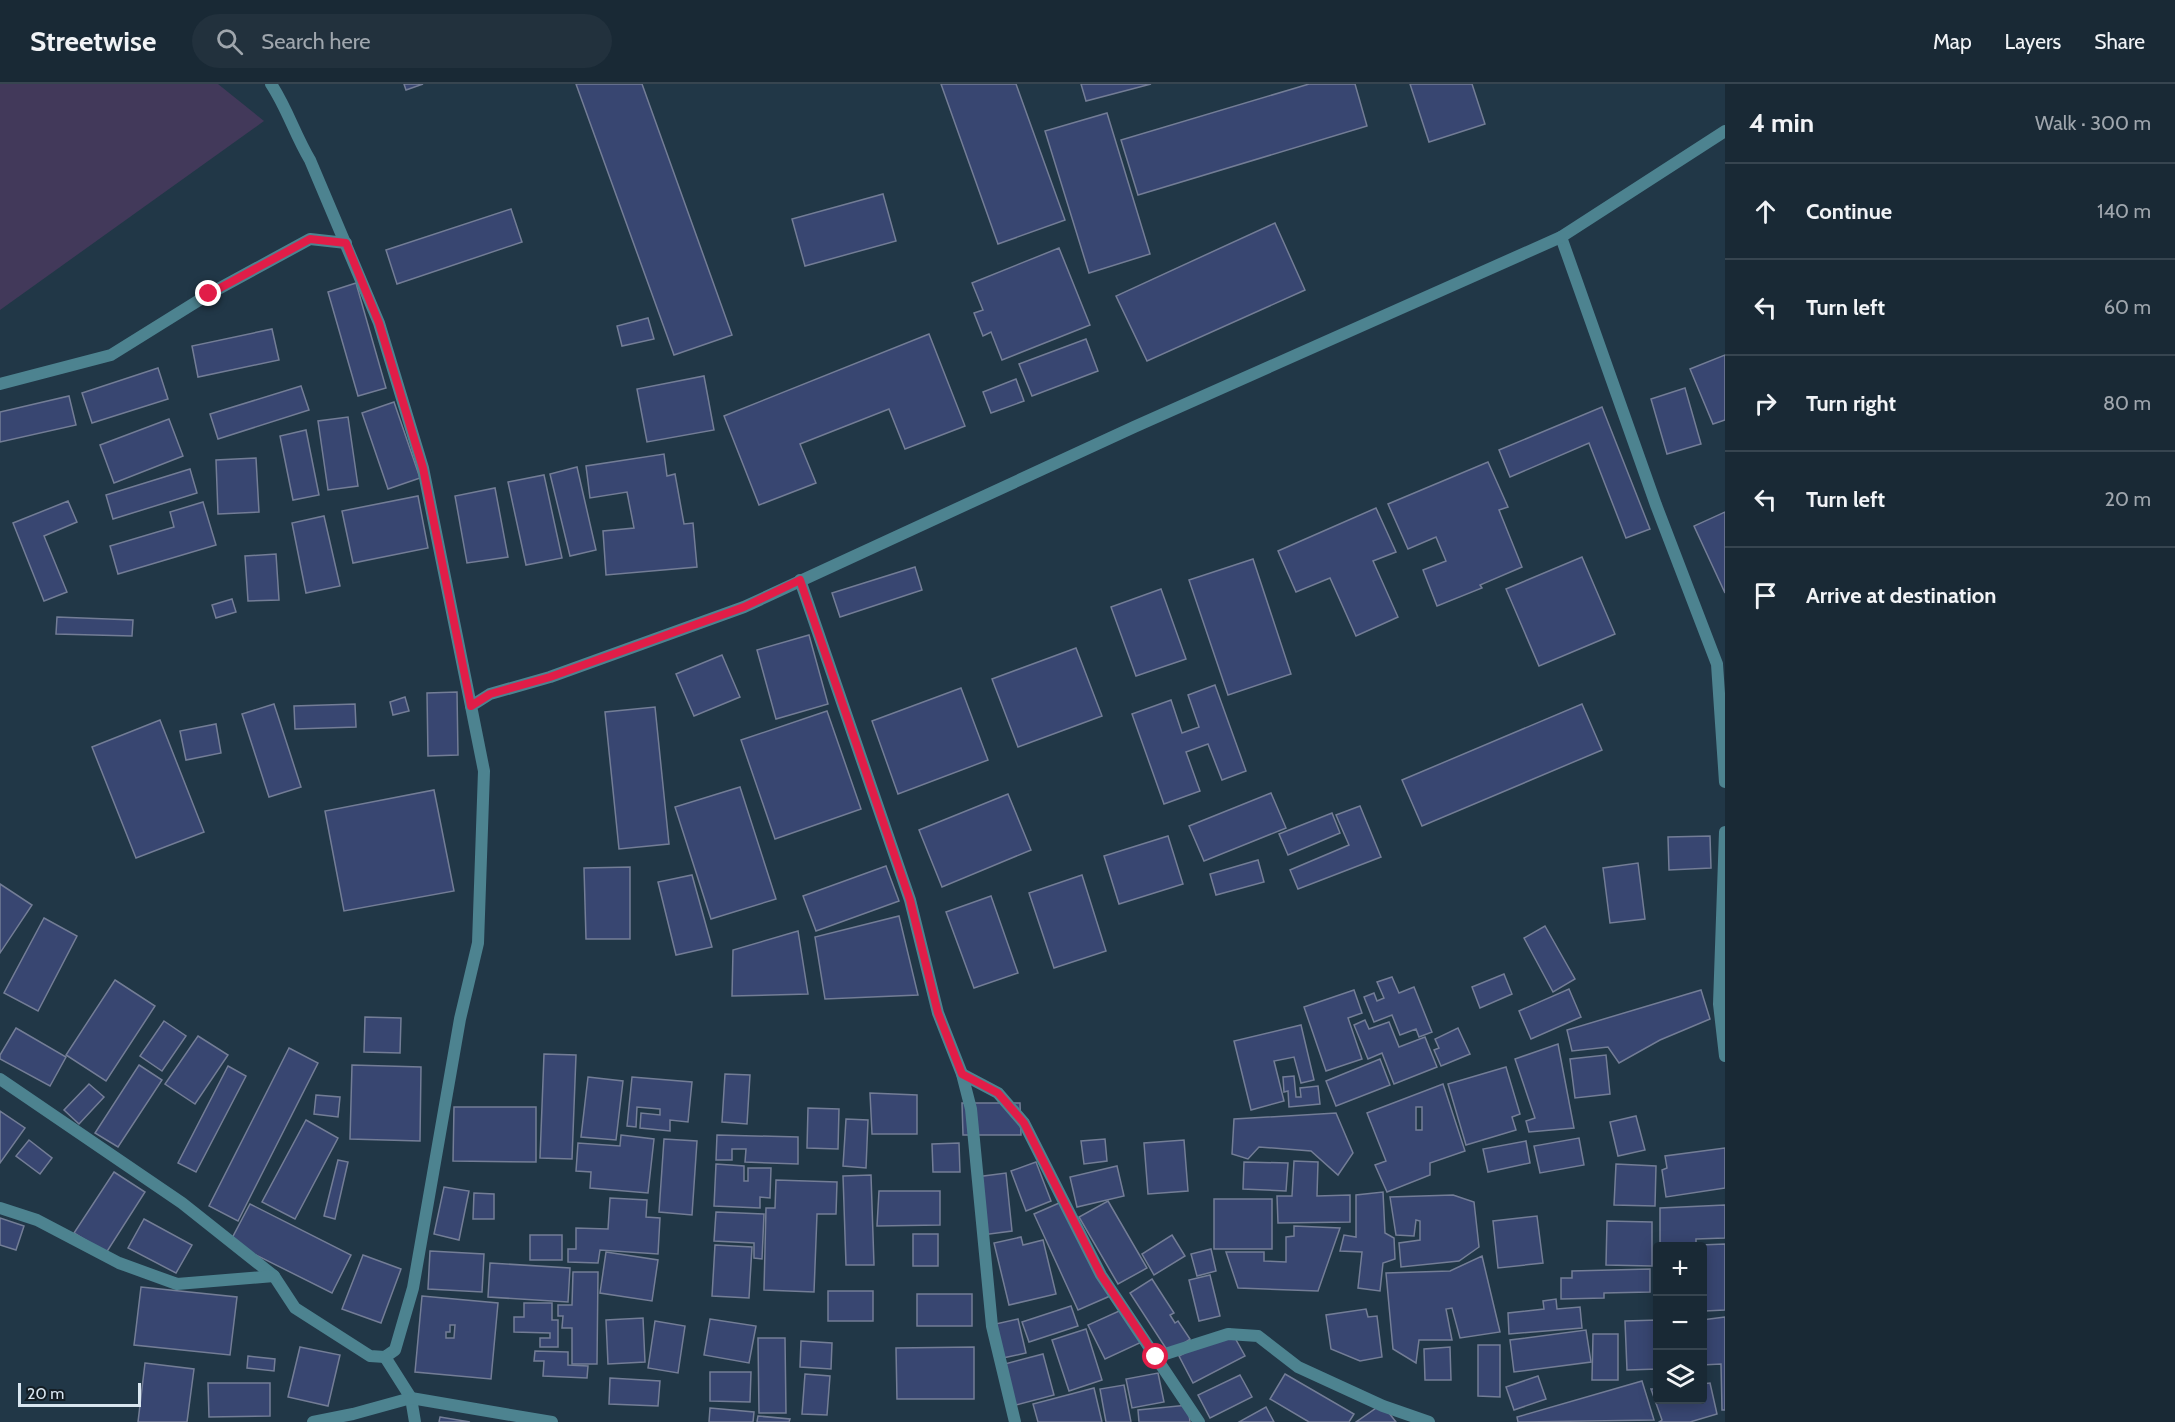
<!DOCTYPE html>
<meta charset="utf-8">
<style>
body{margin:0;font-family:Cabin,sans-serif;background:#22313d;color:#f1f3f6}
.controls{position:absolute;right:18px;bottom:18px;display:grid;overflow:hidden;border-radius:6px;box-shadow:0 3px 15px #0003}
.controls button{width:54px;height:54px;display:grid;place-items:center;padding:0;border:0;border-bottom:2px solid #374550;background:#192935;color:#f1f3f6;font:30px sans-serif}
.scale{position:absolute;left:18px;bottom:15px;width:123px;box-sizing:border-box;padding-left:6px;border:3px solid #d9e6f0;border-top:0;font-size:16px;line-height:21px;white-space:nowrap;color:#d9e6f0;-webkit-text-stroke:4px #131d24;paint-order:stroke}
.stop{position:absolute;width:18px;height:18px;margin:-14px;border:4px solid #e11d48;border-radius:50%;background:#fff}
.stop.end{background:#e11d48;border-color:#fff;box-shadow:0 2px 6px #0008}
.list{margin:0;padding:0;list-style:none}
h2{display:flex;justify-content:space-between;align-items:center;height:78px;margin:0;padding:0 24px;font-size:26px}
h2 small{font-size:20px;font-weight:400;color:#9fa6ad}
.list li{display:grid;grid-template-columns:39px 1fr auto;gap:18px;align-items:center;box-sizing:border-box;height:96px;padding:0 24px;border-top:2px solid #374550}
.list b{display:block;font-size:22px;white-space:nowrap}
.list em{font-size:20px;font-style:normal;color:#9fa6ad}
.icon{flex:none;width:33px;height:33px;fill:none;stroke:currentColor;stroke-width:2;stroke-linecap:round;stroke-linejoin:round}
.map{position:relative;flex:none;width:1725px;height:1338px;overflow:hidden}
header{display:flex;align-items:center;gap:36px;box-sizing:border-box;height:84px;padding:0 30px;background:#192935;border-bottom:2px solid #374550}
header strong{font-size:28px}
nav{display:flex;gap:33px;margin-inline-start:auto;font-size:21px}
.search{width:420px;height:54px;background:#22313d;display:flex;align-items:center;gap:15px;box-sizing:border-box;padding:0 21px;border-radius:33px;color:#9fa6ad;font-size:22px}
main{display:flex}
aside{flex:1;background:#192935}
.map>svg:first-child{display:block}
</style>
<header>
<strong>Streetwise</strong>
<div class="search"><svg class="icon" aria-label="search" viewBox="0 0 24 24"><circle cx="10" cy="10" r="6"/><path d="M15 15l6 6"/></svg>Search here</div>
<nav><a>Map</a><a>Layers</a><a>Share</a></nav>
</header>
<main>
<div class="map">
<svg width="1725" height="1338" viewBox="0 0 1725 1338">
<rect width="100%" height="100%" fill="#213747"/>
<path fill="#42395a" d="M0,0H218L264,37L0,226Z"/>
<g fill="#384671" stroke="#737d96" stroke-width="1.5" fill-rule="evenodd">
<path d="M404,0H423L406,6Z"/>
<path d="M576,0H642L732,251L674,271Z"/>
<path d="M941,0H1016L1065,136L998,160Z"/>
<path d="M1081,0H1151L1086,17Z"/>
<path d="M1309,0H1355L1367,42L1138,111L1121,56Z"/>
<path d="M1410,0H1472L1485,40L1429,58Z"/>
<path d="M1107,29L1150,170L1089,189L1045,47Z"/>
<path d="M883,110L896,157L805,182L792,135Z"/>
<path d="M511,125L522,158L397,200L386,166Z"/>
<path d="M1275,139L1305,206L1147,277L1116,212Z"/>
<path d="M1059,164L1090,241L1002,276L991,248L983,252L974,229L983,226L972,199Z"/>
<path d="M356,199L386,304L358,312L328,208Z"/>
<path d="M648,234L654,255L622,262L617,242Z"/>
<path d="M272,245L279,276L198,293L192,262Z"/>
<path d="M929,250L965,342L905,365L889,325L800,360L816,399L759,421L724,332Z"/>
<path d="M1086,255L1098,287L1032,312L1019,280Z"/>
<path d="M1725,271V336L1713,340L1690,285Z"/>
<path d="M158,284L168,315L92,339L82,309Z"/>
<path d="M704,292L714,346L647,358L637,305Z"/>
<path d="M1016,295L1024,317L991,329L983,308Z"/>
<path d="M301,302L309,326L218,355L210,330Z"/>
<path d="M1685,304L1701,360L1667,370L1651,315Z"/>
<path d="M69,312L76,341L0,358V328Z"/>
<path d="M394,318L420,394L388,405L362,329Z"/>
<path d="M1602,323L1650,445L1626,454L1589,359L1510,393L1499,366Z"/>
<path d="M348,333L358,402L328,406L318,337Z"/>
<path d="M169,335L183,372L114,399L100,361Z"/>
<path d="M306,346L319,411L293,416L280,352Z"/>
<path d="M664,370L667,392L675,390L684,440L693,439L697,483L606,491L603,447L634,444L627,408L590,414L586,382Z"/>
<path d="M256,374L259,428L218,430L216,376Z"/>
<path d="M1488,378L1508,423L1499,426L1522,483L1480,501L1482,504L1437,522L1423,486L1446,477L1436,453L1408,465L1388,420Z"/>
<path d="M577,383L596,466L570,472L550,390Z"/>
<path d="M190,385L197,409L113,435L106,411Z"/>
<path d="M544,391L562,474L526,481L508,398Z"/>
<path d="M495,404L508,473L467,479L455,412Z"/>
<path d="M418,412L428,464L353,479L342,427Z"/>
<path d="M68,417L77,438L44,452L67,508L44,517L13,439Z"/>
<path d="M203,418L216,461L118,490L110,462L174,443L170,428Z"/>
<path d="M1376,424L1396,468L1373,477L1398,533L1356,552L1330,494L1296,508L1278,467Z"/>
<path d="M1725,428V509L1694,442Z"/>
<path d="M324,432L340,502L306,509L292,439Z"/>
<path d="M276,470L279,516L248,517L245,472Z"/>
<path d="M1582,473L1615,550L1539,582L1506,505Z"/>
<path d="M1253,475L1291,590L1228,611L1189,496Z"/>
<path d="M915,483L922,506L840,533L832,509Z"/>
<path d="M1161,505L1186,575L1136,592L1111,523Z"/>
<path d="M232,515L236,528L216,534L212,521Z"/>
<path d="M57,533L133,536L132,552L56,550Z"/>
<path d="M809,551L828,620L776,635L757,566Z"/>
<path d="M1076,564L1102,632L1018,663L992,595Z"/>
<path d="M722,571L740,613L694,632L676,590Z"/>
<path d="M1215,601L1246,687L1222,696L1208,660L1186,668L1200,707L1164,720L1132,630L1171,616L1182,649L1199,643L1188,611Z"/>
<path d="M961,604L988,676L898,710L872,637Z"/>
<path d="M457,608L458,671L428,672L427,609Z"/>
<path d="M405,613L409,627L393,631L390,618Z"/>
<path d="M274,620L301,703L269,713L242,630Z"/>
<path d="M355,620L356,643L295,645L294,622Z"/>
<path d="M1582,620L1602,666L1422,742L1402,696Z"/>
<path d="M655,623L669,760L619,765L605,628Z"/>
<path d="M827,627L861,725L775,755L741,656Z"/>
<path d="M160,636L204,748L136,774L92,663Z"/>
<path d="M216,640L221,669L186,676L180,647Z"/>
<path d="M740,703L776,815L711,835L675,723Z"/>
<path d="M434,706L454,807L344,827L325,727Z"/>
<path d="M1271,709L1286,744L1204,777L1189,742Z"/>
<path d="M1008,710L1031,766L942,803L919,746Z"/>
<path d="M1360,722L1381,773L1298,805L1290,786L1349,761L1336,731Z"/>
<path d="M1332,729L1340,749L1288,771L1279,750Z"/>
<path d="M1168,752L1183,800L1119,820L1104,772Z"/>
<path d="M1710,752L1711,784L1669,786L1668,753Z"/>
<path d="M1258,776L1264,798L1216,811L1210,790Z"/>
<path d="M1638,779L1645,835L1610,839L1603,784Z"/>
<path d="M886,782L899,817L816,847L803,812Z"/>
<path d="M630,783V855H586L584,784Z"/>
<path d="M692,791L712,863L676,871L658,798Z"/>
<path d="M1082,791L1106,867L1054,884L1029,809Z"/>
<path d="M0,800L32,821L0,869Z"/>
<path d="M991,812L1018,889L974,904L946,828Z"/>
<path d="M899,832L918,911L825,915L815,853Z"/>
<path d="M44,834L77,852L38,927L4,909Z"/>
<path d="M1545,842L1575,895L1553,908L1524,854Z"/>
<path d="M798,847L808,910L732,912L733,866Z"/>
<path d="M1504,890L1512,910L1480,924L1472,903Z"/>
<path d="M1392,893L1399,909L1414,903L1432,948L1419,953L1416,945L1400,951L1392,931L1374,938L1364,913L1374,909L1377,917L1384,914L1377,898Z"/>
<path d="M115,896L155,922L106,997L66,971Z"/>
<path d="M1569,905L1581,933L1531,955L1519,927Z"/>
<path d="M1354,906L1362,929L1348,934L1362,975L1326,987L1304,923Z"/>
<path d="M1701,906L1710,935L1660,956L1619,979L1608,963L1572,967L1567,946Z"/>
<path d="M365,933L401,934L400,969L364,968Z"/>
<path d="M1365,936L1369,945L1389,938L1399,963L1425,953L1437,983L1394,1000L1382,969L1368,975L1354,941Z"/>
<path d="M164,937L186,952L162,987L140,972Z"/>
<path d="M1301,941L1314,996L1301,999L1294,973L1274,977L1284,1017L1251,1026L1234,957Z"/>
<path d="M16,944L66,973L50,1002L0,975V971Z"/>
<path d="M1458,944L1470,970L1441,982L1434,966L1439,964L1435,955Z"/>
<path d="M198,952L228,971L195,1020L165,1000Z"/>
<path d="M1558,960L1574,1044L1529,1048L1526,1037L1535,1034L1515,975Z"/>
<path d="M289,964L318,979L238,1137L209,1122Z"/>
<path d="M544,970L576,971L572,1075L540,1074Z"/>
<path d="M1606,971L1610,1010L1575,1014L1570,975Z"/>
<path d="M1380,975L1390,1001L1336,1022L1326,997Z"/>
<path d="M139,981L162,996L118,1063L95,1049Z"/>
<path d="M352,981L421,983L420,1057L350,1055Z"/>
<path d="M228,982L246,992L196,1088L178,1079Z"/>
<path d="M1506,983L1520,1030L1512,1033L1516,1046L1466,1061L1448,1000Z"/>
<path d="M725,990L750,991L747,1040L722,1038Z"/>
<path d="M1294,992L1296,1013H1301L1300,1004L1318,1002L1320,1020L1289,1023L1288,1007L1284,1008L1283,993Z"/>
<path d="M588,993L623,997L616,1056L581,1053Z"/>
<path d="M632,993L692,998L688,1038L670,1036V1047L640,1044L641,1029L660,1031V1025L637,1023L636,1043L627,1042Z"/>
<path d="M89,1000L104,1013L79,1040L64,1026Z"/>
<path d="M1443,1000L1465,1067L1430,1079V1091L1387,1108L1375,1081L1386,1077L1367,1029ZM1416,1023H1422V1046H1416Z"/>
<path d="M870,1009L917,1011V1050H872Z"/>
<path d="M316,1011L340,1013L338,1033L314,1030Z"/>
<path d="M962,1019H1020L1021,1051H963Z"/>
<path d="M454,1023H536V1078L453,1077Z"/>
<path d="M808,1024L839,1025L838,1065L807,1064Z"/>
<path d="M0,1027L25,1044L0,1079Z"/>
<path d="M1336,1029L1353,1069L1338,1091L1311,1067L1259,1063L1248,1075L1232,1070L1234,1035Z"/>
<path d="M1636,1032L1645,1066L1618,1072L1610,1038Z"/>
<path d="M846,1035L868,1036L866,1084L843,1082Z"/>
<path d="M306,1036L338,1054L295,1135L262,1118Z"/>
<path d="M621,1051L654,1055L648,1109L590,1104L591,1088L576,1087L578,1059L620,1062Z"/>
<path d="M717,1051L798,1053V1080L745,1078L746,1065H732V1076H716Z"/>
<path d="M1579,1054L1584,1081L1540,1089L1534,1062Z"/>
<path d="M664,1055L697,1057L692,1131L659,1128Z"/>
<path d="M1105,1055L1107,1077L1084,1080L1081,1057Z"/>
<path d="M29,1056L52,1074L40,1090L16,1072Z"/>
<path d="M1184,1056L1188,1107L1148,1110L1144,1059Z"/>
<path d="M1526,1057L1530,1079L1488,1088L1483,1065Z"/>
<path d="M959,1059L960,1088H933L932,1060Z"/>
<path d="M1725,1064V1104L1666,1113L1662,1086L1667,1084L1665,1072Z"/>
<path d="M338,1076L348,1078L335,1135L324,1132Z"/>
<path d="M1294,1077L1318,1078L1317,1112L1350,1111V1138L1278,1139L1277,1112H1292Z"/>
<path d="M1036,1078L1051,1117L1026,1127L1011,1087Z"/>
<path d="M1244,1078L1288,1079L1286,1107L1243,1105Z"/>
<path d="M716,1080L744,1082V1097H748V1084H771L770,1114L760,1113V1124L714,1122Z"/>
<path d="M1616,1080L1656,1082L1655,1122L1614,1121Z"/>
<path d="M1117,1082L1124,1112L1077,1123L1070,1093Z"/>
<path d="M114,1088L145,1108L106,1169L74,1149Z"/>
<path d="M1006,1089L1012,1147L982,1151L976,1093Z"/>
<path d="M871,1091L874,1181H846L843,1092Z"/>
<path d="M776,1096L837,1098L836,1130H817L814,1208L764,1206L766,1124H775Z"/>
<path d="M444,1103L469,1107L459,1156L434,1150Z"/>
<path d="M879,1107H940V1141L877,1142Z"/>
<path d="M1383,1108L1385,1149L1394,1154L1395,1175L1383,1179L1380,1207L1358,1204L1362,1168L1340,1167L1344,1151L1356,1153V1111Z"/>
<path d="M474,1109L494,1110V1135H473Z"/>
<path d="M1453,1111L1474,1118L1479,1163L1459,1177L1401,1183L1399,1159L1420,1156V1137L1416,1136L1414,1152L1396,1151L1390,1113Z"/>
<path d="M610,1114L647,1116L646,1133L660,1134L658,1170L600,1166L598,1179L568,1178V1165H576V1144L608,1145Z"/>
<rect x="1214" y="1115" width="58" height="50"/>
<path d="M1066,1116L1110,1212L1078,1226L1034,1130Z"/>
<path d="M1108,1117L1147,1184L1118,1200L1079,1133Z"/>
<path d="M250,1120L351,1171L332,1209L230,1158Z"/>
<path d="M1725,1121V1154L1696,1155V1162H1660V1124Z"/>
<path d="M716,1128L764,1130L762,1175L754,1174V1159L714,1157Z"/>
<path d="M1537,1132L1543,1179L1498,1184L1493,1137Z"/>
<path d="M0,1134L24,1142L16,1166L0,1161Z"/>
<path d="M144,1135L192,1161L176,1189L128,1164Z"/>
<path d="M1607,1137L1652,1138V1182L1606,1181Z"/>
<path d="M1294,1142L1340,1144L1318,1207L1238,1204L1226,1168H1264V1177L1286,1178V1153L1294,1152Z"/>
<rect x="913" y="1150" width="25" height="32"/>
<rect x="530" y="1151" width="32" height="25"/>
<path d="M1172,1151L1185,1172L1154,1191L1142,1170Z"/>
<path d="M1021,1153L1023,1161L1043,1156L1056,1210L1009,1221L994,1159Z"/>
<path d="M1725,1160V1226L1705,1227L1702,1162L1700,1161Z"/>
<path d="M715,1161L752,1163L749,1214L712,1212Z"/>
<path d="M1211,1165L1216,1187L1197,1192L1191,1170Z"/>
<path d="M430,1167L484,1170L482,1208L428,1205Z"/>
<path d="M606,1168L658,1176L652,1217L600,1209Z"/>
<path d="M363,1171L401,1185L381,1239L342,1225Z"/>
<path d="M1482,1172L1500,1248L1460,1254L1452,1224L1446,1225L1452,1256H1419L1416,1279L1393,1265L1386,1189L1450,1187Z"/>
<path d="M490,1179L570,1184L568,1218L488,1213Z"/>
<path d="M1650,1185V1208L1604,1209V1214L1561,1215V1194H1572V1187Z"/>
<path d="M573,1188H598L597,1280H572V1244H562L563,1232H558V1221H572Z"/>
<path d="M1210,1191L1220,1232L1199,1237L1189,1196Z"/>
<path d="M1152,1195L1174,1229L1170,1231L1175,1239L1178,1237L1190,1255L1169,1269L1130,1209Z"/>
<path d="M141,1203L237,1213L230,1271L134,1261Z"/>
<rect x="828" y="1207" width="45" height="30"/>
<rect x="917" y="1210" width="55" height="32"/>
<path d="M422,1212L498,1219L491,1295L415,1288ZM450,1241H455L454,1254H446V1248H450Z"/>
<path d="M1556,1215L1557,1225L1580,1223L1582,1244L1509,1250L1508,1229L1544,1225L1543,1217Z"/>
<path d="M524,1219H552V1236H558V1263H540V1254H550V1249L514,1248V1233H524Z"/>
<path d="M1071,1222L1078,1242L1029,1258L1022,1238Z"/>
<path d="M1128,1223L1144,1257L1105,1275L1088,1241Z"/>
<path d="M1366,1225L1368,1233L1377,1232L1382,1273L1360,1277L1331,1265L1326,1231Z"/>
<path d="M1725,1233V1326H1722L1721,1280L1702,1281V1236Z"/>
<path d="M643,1234L645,1278L608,1280L606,1236Z"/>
<path d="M710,1235L756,1242L749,1279L704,1271Z"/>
<path d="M1018,1235L1026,1269L998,1275L991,1241Z"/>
<path d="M1658,1236V1285L1627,1286L1625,1237Z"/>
<path d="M655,1237L685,1242L678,1289L648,1284Z"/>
<path d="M1086,1245L1102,1296L1069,1307L1052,1256Z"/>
<path d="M1230,1245L1245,1272L1193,1299L1179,1272Z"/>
<path d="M1586,1246L1591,1278L1514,1288L1510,1256Z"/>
<path d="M1593,1250H1618V1296H1592Z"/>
<path d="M758,1254H785L786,1329H759Z"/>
<path d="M801,1257L832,1259L831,1285L800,1283Z"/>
<path d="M1478,1261H1500V1313L1478,1312Z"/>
<path d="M300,1263L340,1271L328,1322L288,1313Z"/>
<path d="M974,1263V1315H897L896,1264Z"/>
<path d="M1450,1263L1451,1296H1425L1424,1265Z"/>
<path d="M535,1267L568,1268V1281L588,1282L587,1294L543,1292L544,1277H534Z"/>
<path d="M1043,1270L1054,1311L1012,1322L1001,1281Z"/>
<path d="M248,1272L275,1275L274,1287L247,1284Z"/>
<path d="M145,1279L194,1285L187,1338H138Z"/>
<path d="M710,1288H751L750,1318L710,1317Z"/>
<path d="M1158,1289L1164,1318L1132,1324L1126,1295Z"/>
<path d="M805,1290L830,1292L827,1331L802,1330Z"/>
<path d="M1285,1290L1354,1330L1349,1338H1309L1270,1315Z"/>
<path d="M1240,1291L1252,1313L1210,1334L1198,1311Z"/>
<path d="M1538,1292L1546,1315L1514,1326L1506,1303Z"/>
<path d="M610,1294L660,1297L658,1322L609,1320Z"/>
<path d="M1642,1297L1654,1336L1518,1338L1517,1333Z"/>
<path d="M208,1299H270V1332L209,1333Z"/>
<path d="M1710,1299L1717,1330L1690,1338H1659L1662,1336L1651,1305H1658V1316H1702V1300Z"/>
<path d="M1124,1301L1131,1338H1106L1100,1305Z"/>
<path d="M1094,1304L1102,1338H1038L1033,1320Z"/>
<path d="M1382,1320L1396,1338H1356Z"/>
<path d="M1188,1321L1190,1338H1139L1138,1326Z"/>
<path d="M1266,1323L1274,1338H1239Z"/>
<path d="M710,1324L754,1328L753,1338H709Z"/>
<path d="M758,1332L790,1335L789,1338H757Z"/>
<path d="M440,1333L470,1338H439Z"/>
</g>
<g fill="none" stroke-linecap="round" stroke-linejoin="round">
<g stroke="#4d8390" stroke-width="12">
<path d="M271,0C287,24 295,51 310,76L379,239L423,384L471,622"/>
<path d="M1561,153L1656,421L1717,580L1725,698"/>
<path d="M0,300L111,271L209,210L310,155L346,159"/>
<path d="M800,496L910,816L938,929L962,990L971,1025L992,1242L1015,1338"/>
<path d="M1725,748L1719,920L1725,972"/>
<path d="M962,990L998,1009L1024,1039L1101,1191L1199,1338"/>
<path d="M0,995L182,1119L274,1192L295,1224L370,1272L385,1273L395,1266L413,1204L460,935L478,859L484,687L471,622L490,610L550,593L744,523L1134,343L1561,153L1725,47"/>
<path d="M0,1124L37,1136L119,1179L177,1200L274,1192"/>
<path d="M385,1273L411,1314L415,1338"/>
<path d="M1156,1273L1228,1250L1258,1252L1298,1283L1383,1322L1429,1338"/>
<path d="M313,1338L353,1330L411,1314L552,1338"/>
</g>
</g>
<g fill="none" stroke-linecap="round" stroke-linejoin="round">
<path stroke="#e11d48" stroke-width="8" d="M209,210L310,155L346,159L379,239L423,384L471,622L490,610L550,593L744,523L800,496L910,816L938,929L962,990L998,1009L1024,1039L1101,1191L1156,1273"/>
</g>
</svg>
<div class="controls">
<button>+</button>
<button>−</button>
<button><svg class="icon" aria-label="layers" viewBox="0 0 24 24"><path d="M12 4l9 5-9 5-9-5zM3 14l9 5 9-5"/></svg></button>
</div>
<div class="scale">20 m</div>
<div class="stop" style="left:1156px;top:1273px"></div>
<div class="stop end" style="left:209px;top:210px"></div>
</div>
<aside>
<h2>4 min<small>Walk · 300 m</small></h2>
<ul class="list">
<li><svg class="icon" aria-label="ahead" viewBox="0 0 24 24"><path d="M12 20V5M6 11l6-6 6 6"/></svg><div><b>Continue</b></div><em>140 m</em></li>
<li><svg class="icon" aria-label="left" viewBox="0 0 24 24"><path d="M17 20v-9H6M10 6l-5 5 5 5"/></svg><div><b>Turn left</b></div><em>60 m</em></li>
<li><svg class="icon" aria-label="right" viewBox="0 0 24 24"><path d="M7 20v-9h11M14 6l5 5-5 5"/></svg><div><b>Turn right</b></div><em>80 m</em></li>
<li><svg class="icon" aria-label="left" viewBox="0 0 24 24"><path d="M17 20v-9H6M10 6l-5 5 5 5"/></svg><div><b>Turn left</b></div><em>20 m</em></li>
<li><svg class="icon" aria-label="arrive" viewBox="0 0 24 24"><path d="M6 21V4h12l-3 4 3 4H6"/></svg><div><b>Arrive at destination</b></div></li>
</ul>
</aside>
</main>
